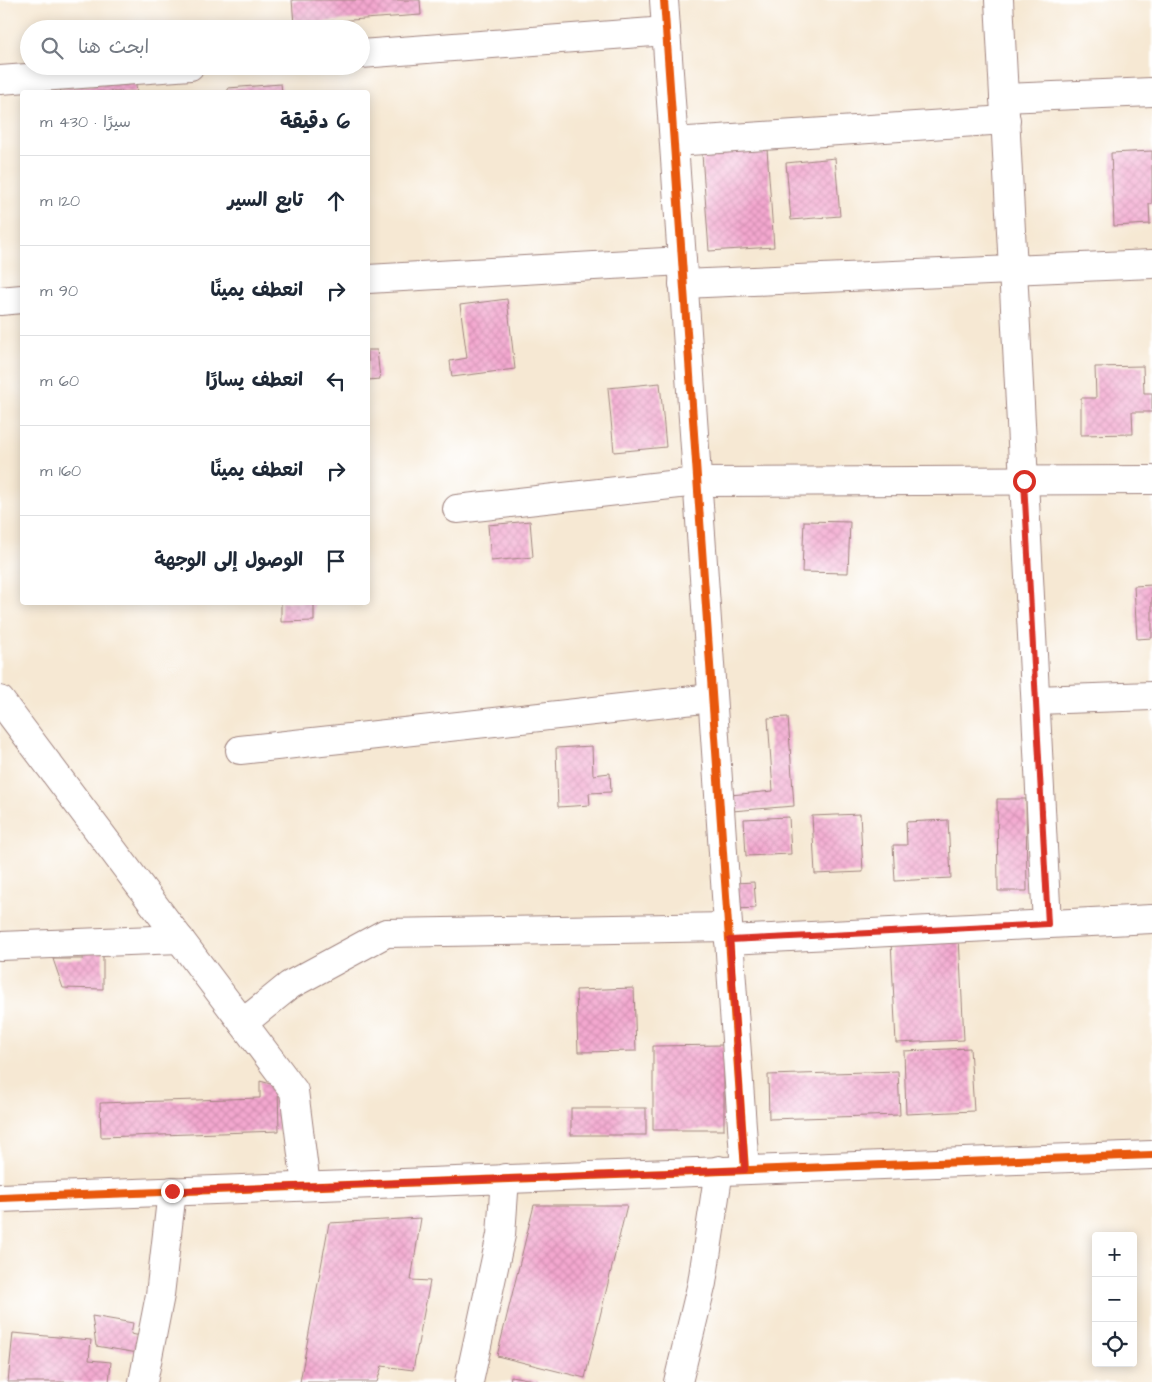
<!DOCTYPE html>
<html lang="ar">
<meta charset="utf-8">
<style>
body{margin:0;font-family:"Architects Daughter","Playpen Sans Arabic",sans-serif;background:#f6f6f7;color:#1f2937;direction:rtl}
.controls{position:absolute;right:15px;bottom:15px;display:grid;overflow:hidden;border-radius:5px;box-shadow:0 2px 12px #0003}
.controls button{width:45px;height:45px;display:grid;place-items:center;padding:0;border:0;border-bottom:1px solid #e0e1e3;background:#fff;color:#1f2937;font:25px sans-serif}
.stop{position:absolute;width:15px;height:15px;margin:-11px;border:4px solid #d93025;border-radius:50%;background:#fff}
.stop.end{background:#d93025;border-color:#fff;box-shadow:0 1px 5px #0008}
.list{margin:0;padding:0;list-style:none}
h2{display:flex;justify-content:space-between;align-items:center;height:65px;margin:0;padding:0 20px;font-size:21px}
h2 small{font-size:16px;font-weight:400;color:#747a83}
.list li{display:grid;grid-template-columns:32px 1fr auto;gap:15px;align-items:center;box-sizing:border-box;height:90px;padding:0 20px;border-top:1px solid #e0e1e3}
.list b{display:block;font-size:19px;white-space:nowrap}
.list em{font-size:16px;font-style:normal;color:#747a83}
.icon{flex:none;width:28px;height:28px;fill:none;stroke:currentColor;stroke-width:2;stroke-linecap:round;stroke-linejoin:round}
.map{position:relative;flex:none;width:1152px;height:1382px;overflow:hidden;direction:ltr}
.search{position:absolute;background:#fff;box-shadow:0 2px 12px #0003;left:20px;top:20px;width:350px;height:55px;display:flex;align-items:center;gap:12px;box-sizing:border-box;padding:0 18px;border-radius:28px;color:#747a83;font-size:19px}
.panel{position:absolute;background:#fff;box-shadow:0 2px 12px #0003;left:20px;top:90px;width:350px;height:515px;border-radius:5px;direction:rtl}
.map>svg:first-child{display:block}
</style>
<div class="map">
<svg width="1152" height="1382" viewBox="0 0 1152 1382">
<defs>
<pattern id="building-cross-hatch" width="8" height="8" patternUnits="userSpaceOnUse" patternTransform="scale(1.25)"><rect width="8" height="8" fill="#f3a7cf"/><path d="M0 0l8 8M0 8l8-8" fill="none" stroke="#d28fb2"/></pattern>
</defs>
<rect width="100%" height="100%" fill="#fff"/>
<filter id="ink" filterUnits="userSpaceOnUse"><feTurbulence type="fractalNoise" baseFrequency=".02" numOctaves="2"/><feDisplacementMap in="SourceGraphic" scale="10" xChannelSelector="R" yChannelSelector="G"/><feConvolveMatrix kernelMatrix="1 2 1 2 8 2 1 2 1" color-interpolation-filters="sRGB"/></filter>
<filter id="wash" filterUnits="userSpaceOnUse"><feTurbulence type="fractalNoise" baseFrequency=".0096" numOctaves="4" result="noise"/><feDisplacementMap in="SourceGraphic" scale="20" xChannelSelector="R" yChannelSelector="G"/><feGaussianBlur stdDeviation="1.12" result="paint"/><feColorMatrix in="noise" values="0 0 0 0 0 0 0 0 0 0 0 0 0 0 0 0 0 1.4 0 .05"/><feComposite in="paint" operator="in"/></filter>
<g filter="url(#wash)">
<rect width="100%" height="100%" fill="#f6e8d3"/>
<g id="blocks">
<g fill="url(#building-cross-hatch)">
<path d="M292,0H420L421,15L294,24Z"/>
<path d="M135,79L137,92H61L60,89Z"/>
<path d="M281,84L282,92H228V88Z"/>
<path d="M767,149L774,247L709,251L702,154Z"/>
<path d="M1152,151V204H1149L1150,224L1114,226L1111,153Z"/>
<path d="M835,158L840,216L791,220L786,163Z"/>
<path d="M507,299L515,369L452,377L450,361L467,358L460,305Z"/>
<path d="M368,350H377L380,379L368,380Z"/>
<path d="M1143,366L1144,393H1152V412H1132L1133,434L1081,435V398H1096L1095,367Z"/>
<path d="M660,383L666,447L614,452L608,388Z"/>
<path d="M530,521L533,557L491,561L488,525Z"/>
<path d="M804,521L850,522L848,573L802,572Z"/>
<path d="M1152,585V638L1137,639L1134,586Z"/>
<path d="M281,602H314V621L281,622Z"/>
<path d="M788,717L794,806L732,811L730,795L773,791L768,718Z"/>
<path d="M592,746L593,775L610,773L611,792L589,793L590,805L558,807L556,748Z"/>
<path d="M997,799H1026L1027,891H998Z"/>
<path d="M860,814L863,872L815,874L812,816Z"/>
<path d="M789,817L791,854L746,856L744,819Z"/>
<path d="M948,820L951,878L895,881L893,845H907L906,822Z"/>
<path d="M754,882L756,908L736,909L735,883Z"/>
<path d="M959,937L964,1040L896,1043L891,941Z"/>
<path d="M83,950L103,951V989L63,988L53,959H83Z"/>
<path d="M634,988L636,1051L578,1052L576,990Z"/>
<path d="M724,1045V1130H653V1046Z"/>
<path d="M970,1048L974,1111L906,1114L904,1051Z"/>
<path d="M898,1071L900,1115L769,1119L768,1075Z"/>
<path d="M260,1081L278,1086L279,1131L101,1137L100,1103L260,1098Z"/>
<rect x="571" y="1108" width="75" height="27"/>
<path d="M534,1205H627L585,1378L497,1356Z"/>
<path d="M421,1218L411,1280L430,1281L413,1370L382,1366L377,1382H300L329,1223Z"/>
<path d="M92,1316L133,1323L131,1334L141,1336L138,1353L96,1346Z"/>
<path d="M13,1333L91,1340L89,1360L111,1362L109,1382H8Z"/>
<path d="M511,1376L538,1381V1382H510Z"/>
</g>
</g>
</g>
<g filter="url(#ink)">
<use href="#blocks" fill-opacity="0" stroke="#a0847f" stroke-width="1"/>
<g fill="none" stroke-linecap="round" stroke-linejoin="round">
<g stroke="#a0847f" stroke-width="30">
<g id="minor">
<path d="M664,0L745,1170"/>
<path d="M999,0L1047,924"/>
<path d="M361,54L666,31"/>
<path d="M0,80L190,66"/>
<path d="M1004,98L1152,92"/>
<path d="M674,142L1006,120"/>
<path d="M368,279L682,261"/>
<path d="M683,284L1152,264"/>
<path d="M0,301L22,299"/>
<path d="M457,509L697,482L1152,480"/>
<path d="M0,700L294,1091L306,1186"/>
<path d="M1036,700L1152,696"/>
<path d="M240,750L712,698"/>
<path d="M729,940L1152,919"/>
<path d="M0,946L180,939"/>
<path d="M243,1023L290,985L386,933L728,927"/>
<path d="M143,1382L160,1295L172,1191"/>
<path d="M469,1382L501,1235L505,1178"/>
<path d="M678,1382L702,1283L719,1170"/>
</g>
</g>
<g stroke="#a0847f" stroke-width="30">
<path id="tertiary" d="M0,1198L1152,1155"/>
</g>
<use href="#minor" stroke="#fff" stroke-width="28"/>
<use href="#tertiary" stroke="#fff" stroke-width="28"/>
<g stroke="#fff" stroke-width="11">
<g id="cycleway">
<path d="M664,0L745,1170"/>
<path d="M0,1198L1152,1155"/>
</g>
</g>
<use href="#cycleway" stroke="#e8590c" stroke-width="8"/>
</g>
</g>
<g fill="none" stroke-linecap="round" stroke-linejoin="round" filter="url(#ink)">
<path stroke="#d93025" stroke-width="6" d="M172,1191L745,1170L730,940L1048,924L1024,481"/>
</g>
</svg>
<div class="controls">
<button>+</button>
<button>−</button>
<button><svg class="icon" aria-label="locate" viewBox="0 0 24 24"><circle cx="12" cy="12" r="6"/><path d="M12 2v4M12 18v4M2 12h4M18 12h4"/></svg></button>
</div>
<div class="stop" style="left:1024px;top:481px"></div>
<div class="stop end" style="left:172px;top:1191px"></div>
<div class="search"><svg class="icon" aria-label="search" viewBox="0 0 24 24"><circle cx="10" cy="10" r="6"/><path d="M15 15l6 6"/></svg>ابحث هنا</div>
<section class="panel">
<h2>6 دقيقة<small>سيرًا · 430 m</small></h2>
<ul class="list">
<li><svg class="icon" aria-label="ahead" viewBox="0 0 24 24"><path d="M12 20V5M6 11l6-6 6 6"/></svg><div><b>تابع السير</b></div><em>120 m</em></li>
<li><svg class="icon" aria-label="right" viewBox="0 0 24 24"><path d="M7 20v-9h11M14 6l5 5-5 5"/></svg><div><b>انعطف يمينًا</b></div><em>90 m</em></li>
<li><svg class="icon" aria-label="left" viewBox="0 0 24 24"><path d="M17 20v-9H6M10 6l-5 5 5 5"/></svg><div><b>انعطف يسارًا</b></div><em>60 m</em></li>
<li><svg class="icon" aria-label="right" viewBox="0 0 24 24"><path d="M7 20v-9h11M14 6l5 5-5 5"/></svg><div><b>انعطف يمينًا</b></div><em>160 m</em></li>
<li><svg class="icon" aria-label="arrive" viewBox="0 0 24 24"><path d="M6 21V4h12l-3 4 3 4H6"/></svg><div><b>الوصول إلى الوجهة</b></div></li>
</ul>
</section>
</div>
